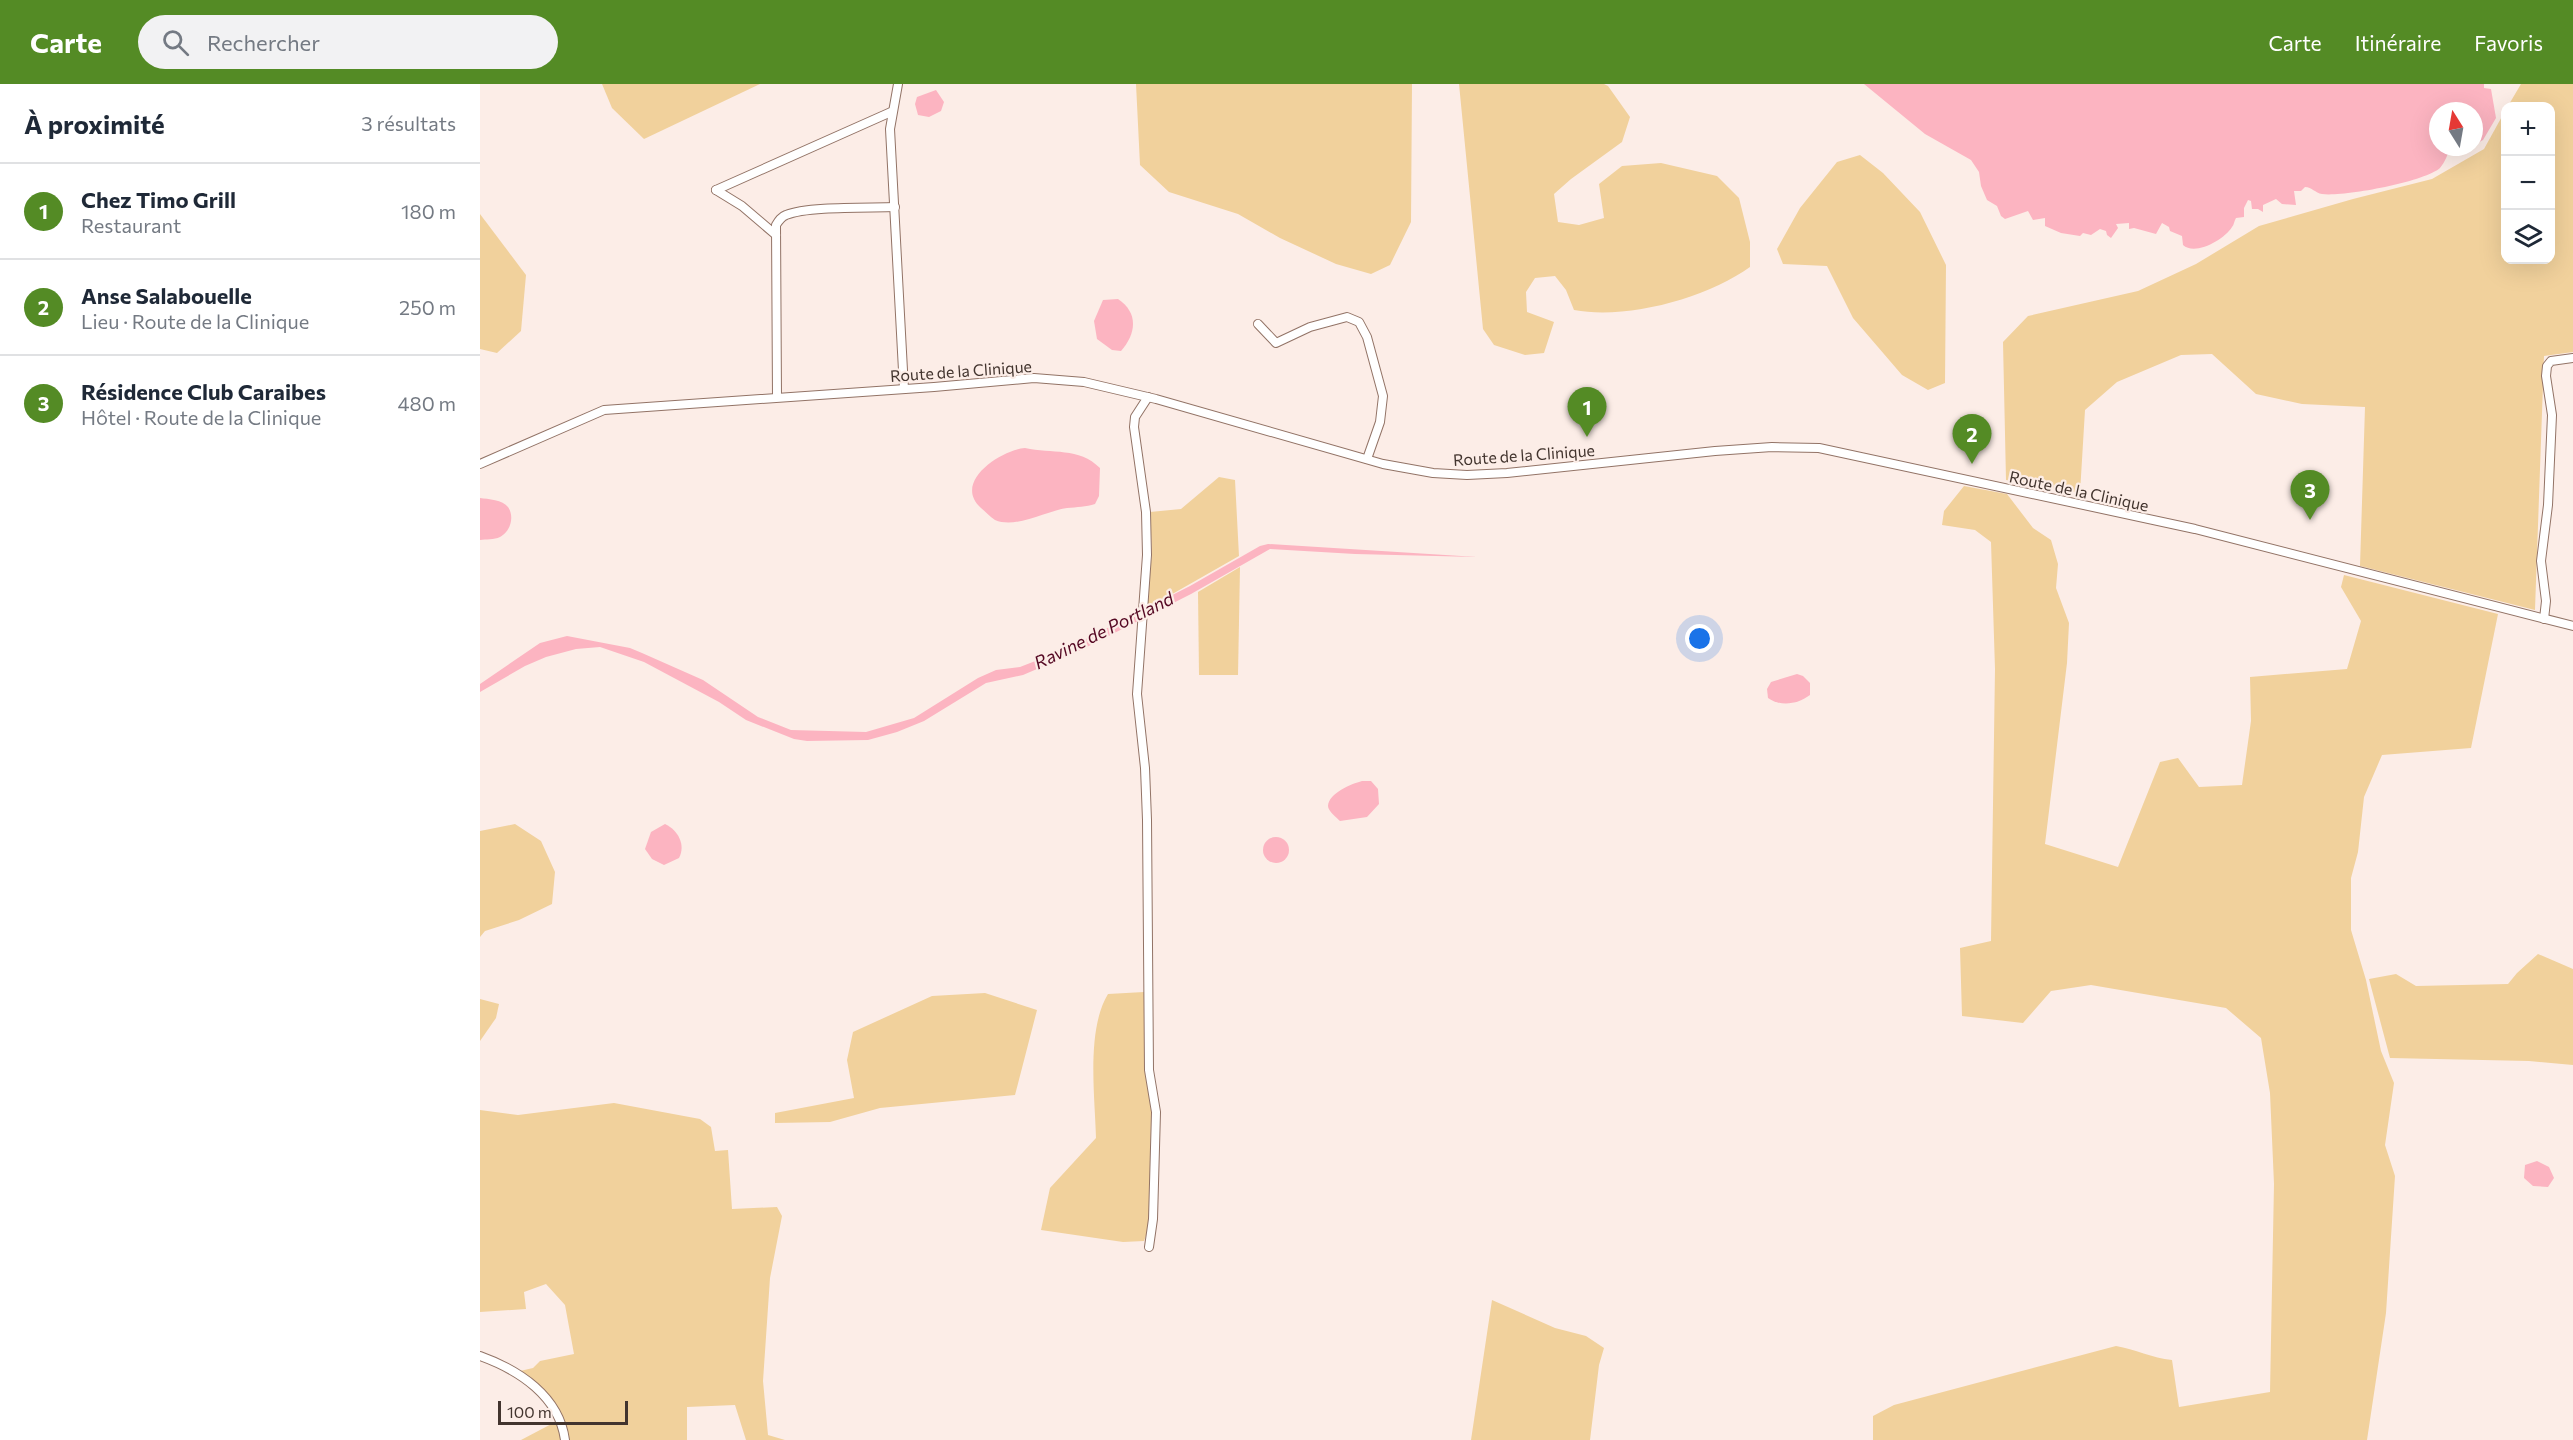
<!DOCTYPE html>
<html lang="fr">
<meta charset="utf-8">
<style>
body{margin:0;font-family:Commissioner,sans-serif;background:#f2f2f3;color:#1f2937}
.controls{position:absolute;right:18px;top:18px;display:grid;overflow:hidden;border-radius:12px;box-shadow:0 6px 24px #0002}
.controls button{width:54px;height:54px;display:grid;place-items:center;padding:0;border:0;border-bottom:2px solid #e0e1e3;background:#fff;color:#1f2937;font:30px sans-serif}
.compass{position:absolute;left:1949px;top:18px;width:54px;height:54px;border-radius:50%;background:#fff;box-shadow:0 6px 24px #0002;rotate:349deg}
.scale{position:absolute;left:18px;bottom:15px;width:130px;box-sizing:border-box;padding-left:6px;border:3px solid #42342e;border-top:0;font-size:16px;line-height:21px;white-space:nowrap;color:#42342e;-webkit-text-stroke:4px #fcede7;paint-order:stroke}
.you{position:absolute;left:1220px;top:555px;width:21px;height:21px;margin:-15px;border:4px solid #fff;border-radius:50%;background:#1a73e8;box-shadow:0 0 0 9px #1a73e833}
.badge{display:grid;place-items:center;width:39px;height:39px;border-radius:50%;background:#548b25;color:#fff;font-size:20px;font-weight:700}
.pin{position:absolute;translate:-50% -50px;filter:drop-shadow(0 2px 3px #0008)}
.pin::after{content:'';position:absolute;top:32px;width:21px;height:18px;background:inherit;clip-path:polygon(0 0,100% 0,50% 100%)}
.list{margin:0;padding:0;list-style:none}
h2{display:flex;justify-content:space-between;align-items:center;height:78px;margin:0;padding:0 24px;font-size:26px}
h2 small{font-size:20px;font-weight:400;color:#747a83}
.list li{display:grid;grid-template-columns:39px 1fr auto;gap:18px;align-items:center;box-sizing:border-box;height:96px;padding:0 24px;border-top:2px solid #e0e1e3}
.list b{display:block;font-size:22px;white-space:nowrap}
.list p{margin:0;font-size:20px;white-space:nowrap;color:#747a83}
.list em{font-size:20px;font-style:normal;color:#747a83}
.icon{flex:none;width:33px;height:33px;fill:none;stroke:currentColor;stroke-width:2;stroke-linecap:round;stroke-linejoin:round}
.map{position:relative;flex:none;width:2093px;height:1356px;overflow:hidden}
header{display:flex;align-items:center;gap:36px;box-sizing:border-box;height:84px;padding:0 30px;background:#548b25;color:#fff}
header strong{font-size:28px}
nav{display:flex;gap:33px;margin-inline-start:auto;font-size:21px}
.search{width:420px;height:54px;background:#f2f2f3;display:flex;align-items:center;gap:15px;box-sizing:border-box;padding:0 21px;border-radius:33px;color:#747a83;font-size:22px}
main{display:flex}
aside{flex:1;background:#fff}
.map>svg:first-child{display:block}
</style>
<header>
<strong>Carte</strong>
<div class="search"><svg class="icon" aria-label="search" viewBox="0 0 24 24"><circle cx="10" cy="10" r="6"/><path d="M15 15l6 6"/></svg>Rechercher</div>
<nav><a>Carte</a><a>Itinéraire</a><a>Favoris</a></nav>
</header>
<main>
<aside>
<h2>À proximité<small>3 résultats</small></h2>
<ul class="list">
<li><span class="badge">1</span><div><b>Chez Timo Grill</b><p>Restaurant</p></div><em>180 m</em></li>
<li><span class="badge">2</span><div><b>Anse Salabouelle</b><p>Lieu · Route de la Clinique</p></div><em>250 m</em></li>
<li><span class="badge">3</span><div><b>Résidence Club Caraibes</b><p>Hôtel · Route de la Clinique</p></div><em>480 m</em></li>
</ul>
</aside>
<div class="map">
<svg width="2093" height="1356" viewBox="0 0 2093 1356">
<rect width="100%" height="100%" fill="#fcede7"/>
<g fill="#f1d19c">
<path d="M122,0H280L164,55L132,24Z"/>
<path d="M656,0H932L931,138L910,181L891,190L856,180L800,154L758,130L689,108L660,81Z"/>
<path d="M979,0H1124L1128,2L1150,33L1142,58L1091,95L1074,110L1078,138L1099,141L1124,134L1119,100L1142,82L1181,79L1237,92L1259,114L1270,158V183C1227,214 1147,236 1094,226L1086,206L1075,192L1055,194L1046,208L1047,228L1074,238L1064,269L1045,271L1014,261L1003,245Z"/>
<path d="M2041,0H2093V268L2064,272L2055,526L1880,482L1885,323L1822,320L1776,310L1732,270L1701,271L1637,298L1605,326L1600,409L1526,396L1523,258L1548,232L1658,207L1716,180L1779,142L1873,115L1952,95L2004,65L2025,27L2026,176H2070V22H2028Z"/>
<path d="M1380,71L1403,89L1440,128L1466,181L1465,299L1448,306L1422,291L1373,234L1347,182L1303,180L1297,165L1320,124L1357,78Z"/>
<path d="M0,130L46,191L41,247L17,269L0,265Z"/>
<path d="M739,393L755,396L759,472L666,525L672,469L670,428L701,425Z"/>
<path d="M1484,402L1527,410L1553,444L1571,456L1578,480L1576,504L1589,539L1587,579L1565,760L1638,783L1680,678L1698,674L1719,703L1762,701L1771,637L1770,593L1867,585L1881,537L1861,503L1864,491L2018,530L1991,664L1902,671L1884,713L1878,768L1871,794V846L1886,896L1901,967L1914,999L1905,1061L1915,1092L1906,1229L1887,1356H1393V1332L1414,1321L1636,1262C1655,1265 1672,1274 1692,1276L1699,1323L1790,1308L1794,1100L1790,1009L1781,954L1746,924L1611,901L1571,907L1543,939L1482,932L1480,864L1511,857L1515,585L1511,458L1495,446L1462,441L1464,427Z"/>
<path d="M760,483L758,591H719L718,508Z"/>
<path d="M35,740L61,757L75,788L72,820L39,836L5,847L0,853V747Z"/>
<path d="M2058,870L2093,885V981L2049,977L1910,974L1889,895L1916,890L1936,902L2028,900L2037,889Z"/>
<path d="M664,908L666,991L671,1026L670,1140L664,1157L643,1158L561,1146L570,1104L616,1054C615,1013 606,946 628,910Z"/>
<path d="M505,909L557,926L535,1011L400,1024L350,1038L295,1039V1029L374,1014L367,976L373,948L452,912Z"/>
<path d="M0,915L19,920L16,934L0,957Z"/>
<path d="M134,1019L220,1035L231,1043L235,1067L248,1066L252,1125L297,1123L302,1132L290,1194L283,1297L288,1351L305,1356H266L255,1321L207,1323V1356H88C86,1325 64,1305 40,1287L53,1284L60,1277L94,1270L85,1221L66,1200L44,1208L46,1225L0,1228V1026L38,1031Z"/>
<path d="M1012,1216L1075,1244L1106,1252L1124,1264L1119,1281L1110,1356H991Z"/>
<path d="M79,1336L83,1356H41Z"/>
</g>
<g fill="#fcb4c1">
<path d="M1384,0H2004V4L2011,5L2016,34L2003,56L1994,61V27H1958V63H1970C1968,70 1965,78 1960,84C1944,98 1863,113 1842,110C1835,109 1832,103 1825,103L1821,107H1814L1816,121L1802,120L1796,115L1783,121V128L1778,125H1772L1771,117L1768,116L1764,124V133L1756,134C1754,137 1754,141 1752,143C1744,156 1715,172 1703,161L1702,152L1690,147L1689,143L1682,139L1676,150L1654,144L1649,145V139L1636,140L1638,144L1631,154L1627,151L1626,147L1620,145L1611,151L1603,149L1600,152L1581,149L1565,142V134L1553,136L1548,127L1525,135L1521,132L1517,122L1507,116L1501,102L1499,88L1491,76L1445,50Z"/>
<path d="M456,6L464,18L461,27L449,33L438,31L435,20L437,13Z"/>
<path d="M638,215C659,229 656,250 641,267L632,266L617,255L614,237L623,216Z"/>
<path d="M545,364C572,370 599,363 620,384L619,412L615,420C606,423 597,423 587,424C566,427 536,445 515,436C510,433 505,427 501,424C472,398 521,366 545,364Z"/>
<path d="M0,414C8,415 23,416 28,423C35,433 30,448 20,453C14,456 6,455 0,456Z"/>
<path d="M788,460L997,473L875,470L790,465L711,510L599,567L543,591L506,599L444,637L417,648L388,656L327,657L314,655L266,636L239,618L164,578L120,563L96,565L66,573L45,582L0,608V600L60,559L87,552L150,564L162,569L223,596L278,633L311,646L386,648L434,634L498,594L516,586L540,583L586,565L710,502L780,462Z"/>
<path d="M1317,590L1323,592L1330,599V611C1318,620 1301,623 1288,614L1287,605L1291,598Z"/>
<path d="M882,697H891L898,705L899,720L887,733L860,737C857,734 848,727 848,722C849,709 871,700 882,697Z"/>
<path d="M185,740C198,746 206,761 199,774L184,781L172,775L165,765L171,748Z"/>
<circle cx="796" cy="766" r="13"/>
<path d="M2057,1077L2069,1083L2074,1094L2068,1103L2053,1102L2044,1094L2045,1081Z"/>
</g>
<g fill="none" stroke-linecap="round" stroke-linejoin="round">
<g stroke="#927366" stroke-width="10">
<g id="minor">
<path d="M418,0L410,45L424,305"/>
<path d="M236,106L411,28"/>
<path d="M236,106L262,122L296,151"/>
<path d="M778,240L796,259L830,243L867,233L879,238L887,253L903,312L900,338L887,375"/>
<path d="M297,313L296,141C299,136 301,133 306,131C327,122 388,124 415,123"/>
<path d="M668,313L655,333L654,343L666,428L667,471L657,610L665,684L667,736L669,986L676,1028L673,1135L669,1163"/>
<path d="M0,380L124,326L454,303L554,294L604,298L676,315L903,380L953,389L987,391L1027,389L1235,367L1292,363L1339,364L1715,445L2093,542"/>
<path d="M2064,535L2066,517L2061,477L2068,421L2072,331L2066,292L2067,282L2071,277L2093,274"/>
<path d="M0,1272C39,1286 79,1312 85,1356"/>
</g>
</g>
<use href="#minor" stroke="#fff" stroke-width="8"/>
</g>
<g text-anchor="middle" stroke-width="4.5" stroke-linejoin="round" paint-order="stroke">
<g font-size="16" fill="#42342e" stroke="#fcede7">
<text transform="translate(481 287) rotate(-4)" y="6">Route de la Clinique</text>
<text transform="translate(1044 371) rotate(-4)" y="6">Route de la Clinique</text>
<text transform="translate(1599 407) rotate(12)" y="6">Route de la Clinique</text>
</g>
<g font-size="18" font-style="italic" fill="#540722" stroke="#fcede7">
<text transform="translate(624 547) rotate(-26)" y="6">Ravine de Portland</text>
</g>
</g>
</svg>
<div class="controls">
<button>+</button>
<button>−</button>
<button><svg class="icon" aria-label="layers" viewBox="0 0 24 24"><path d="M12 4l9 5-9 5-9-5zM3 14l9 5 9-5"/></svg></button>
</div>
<svg class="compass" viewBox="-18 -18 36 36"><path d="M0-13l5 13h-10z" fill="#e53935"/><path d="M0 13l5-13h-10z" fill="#747a83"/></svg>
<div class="scale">100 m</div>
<div class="you"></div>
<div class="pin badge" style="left:1107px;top:353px">1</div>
<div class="pin badge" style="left:1492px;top:380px">2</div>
<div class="pin badge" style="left:1830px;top:436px">3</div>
</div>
</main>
